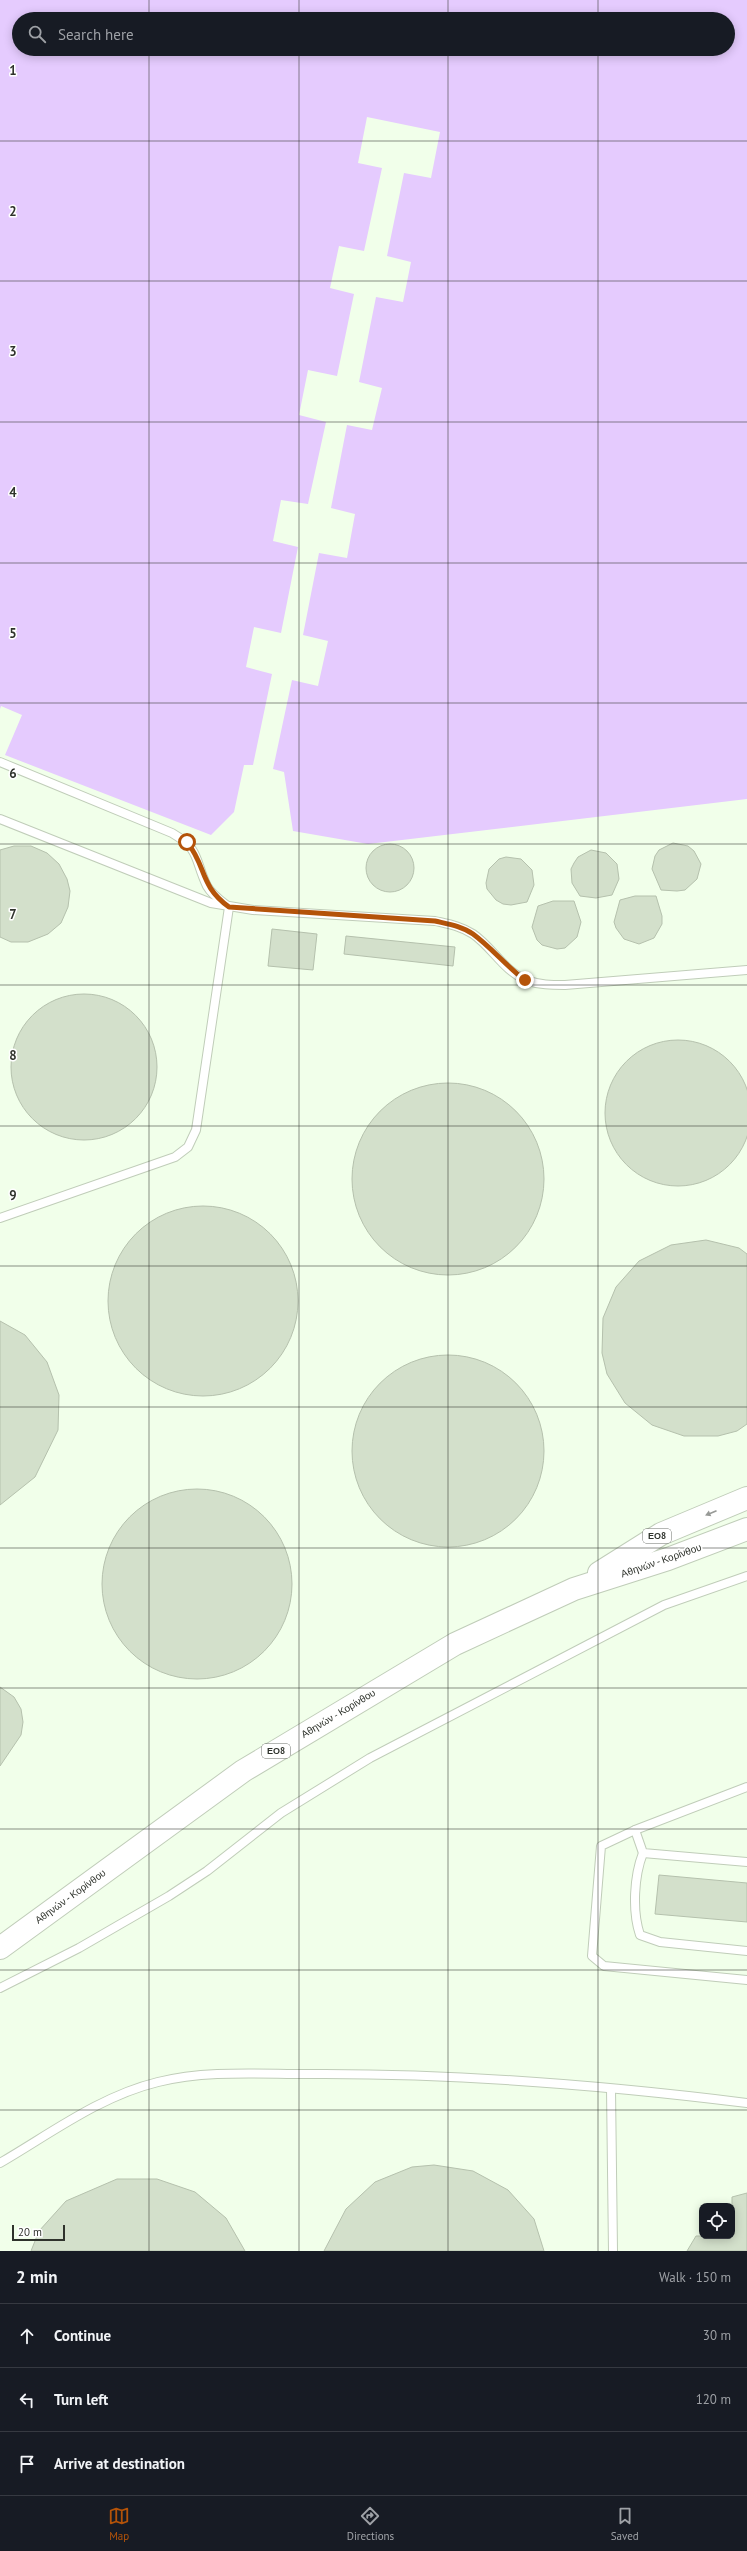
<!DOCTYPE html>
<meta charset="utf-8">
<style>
body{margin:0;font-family:"PT Sans",sans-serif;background:#242831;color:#f1f3f6}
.controls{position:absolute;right:12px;bottom:12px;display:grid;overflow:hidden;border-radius:8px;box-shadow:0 2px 10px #0003}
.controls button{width:36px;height:36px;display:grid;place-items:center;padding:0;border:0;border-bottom:1px solid #363941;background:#171b24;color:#f1f3f6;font:20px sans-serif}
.scale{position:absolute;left:12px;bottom:10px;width:53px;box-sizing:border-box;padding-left:4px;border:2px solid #2f332c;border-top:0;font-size:11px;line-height:14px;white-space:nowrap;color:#2f332c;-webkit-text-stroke:3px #fff;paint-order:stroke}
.stop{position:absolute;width:12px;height:12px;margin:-9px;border:3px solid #b45309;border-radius:50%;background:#fff}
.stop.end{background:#b45309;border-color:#fff;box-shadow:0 1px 4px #0008}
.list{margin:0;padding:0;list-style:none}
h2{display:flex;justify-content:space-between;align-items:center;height:52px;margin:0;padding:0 16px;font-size:17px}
h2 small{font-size:13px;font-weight:400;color:#9ea1a6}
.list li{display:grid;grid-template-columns:26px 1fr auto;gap:12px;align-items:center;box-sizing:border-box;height:64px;padding:0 16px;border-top:1px solid #363941}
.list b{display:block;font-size:15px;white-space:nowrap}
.list em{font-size:13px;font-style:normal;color:#9ea1a6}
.icon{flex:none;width:22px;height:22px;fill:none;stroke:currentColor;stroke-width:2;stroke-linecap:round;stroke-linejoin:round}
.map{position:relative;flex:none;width:747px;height:2251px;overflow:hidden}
.search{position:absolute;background:#171b24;box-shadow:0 2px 10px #0003;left:12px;right:12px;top:12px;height:44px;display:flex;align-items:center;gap:10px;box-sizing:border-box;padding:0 14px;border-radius:22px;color:#9ea1a6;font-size:15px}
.sheet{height:244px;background:#171b24}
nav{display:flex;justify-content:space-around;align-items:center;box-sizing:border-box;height:56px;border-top:1px solid #363941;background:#171b24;font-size:11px;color:#9ea1a6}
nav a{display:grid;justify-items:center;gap:2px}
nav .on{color:#b45309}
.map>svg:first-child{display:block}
</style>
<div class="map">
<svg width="747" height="2251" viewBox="0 0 747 2251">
<rect width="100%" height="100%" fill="#f1ffea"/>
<path fill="#e5cbfe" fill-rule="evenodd" d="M0,0H747V799L368,844L293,831L284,772L273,769L292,680L318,686L328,641L303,635L319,553L347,558L355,514L331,508L347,425L372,430L382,388L359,382L376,297L403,302L411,262L387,256L404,173L431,178L440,132L367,117L358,163L382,168L364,251L339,246L330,288L354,294L337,376L308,370L299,415L326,422L308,504L281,500L273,541L298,547L281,633L254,627L246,667L272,674L253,765H244L234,812L211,835L5,755L22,715L1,706L0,709ZM19,19H728V49H19Z"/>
<g fill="#d3e0cb" stroke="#b5c1ad">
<path d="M673,843L688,846L694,851L701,864L697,879L685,890L677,891L661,890L652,869L655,856L659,850Z"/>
<circle cx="390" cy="868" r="24"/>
<path d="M14,846H31L47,853L59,864L67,879L70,891L68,907L61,923L48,934L28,942H11L0,937V850Z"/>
<path d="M591,850L606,853L617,864L619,879L612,895L596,898L580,896L572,883L571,869L574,863L578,857Z"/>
<path d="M506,857L521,859L532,870L534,885L527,902L511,905L503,904L496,900L487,889L486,883L489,869L499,859Z"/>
<path d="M635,896H656L662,916V924L654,938L639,944L624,939L616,928L614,922L620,900Z"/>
<path d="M553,901H574L581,922L577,937L565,948L557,949L542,945L537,940L532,927L538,906Z"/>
<path d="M272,929L317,934L313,970L268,966Z"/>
<path d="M346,936L455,947L453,966L344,954Z"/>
<circle cx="84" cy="1067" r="73"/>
<circle cx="678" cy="1113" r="73"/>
<circle cx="448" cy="1179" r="96"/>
<circle cx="203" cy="1301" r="95"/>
<path d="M706,1240L739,1248L747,1254V1424L737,1431L718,1436H684L652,1425L625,1403L607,1374L602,1353L603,1318L616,1287L639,1261L671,1245Z"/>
<path d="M0,1321L25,1335L47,1362L59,1395L58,1430L35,1477L0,1505Z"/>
<circle cx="448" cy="1451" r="96"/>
<circle cx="197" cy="1584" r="95"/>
<path d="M0,1687L14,1697L21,1709L23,1722L21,1735L0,1766Z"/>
<path d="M659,1875L747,1883V1922L655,1914Z"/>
<path d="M434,2165L473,2171L508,2190L534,2219L544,2251H324L346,2209L375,2182L412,2167Z"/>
<path d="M117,2179H157L195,2192L226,2218L245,2251H31L39,2231L66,2201Z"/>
<path d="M747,2193V2251H687L696,2236H732V2197Z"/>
</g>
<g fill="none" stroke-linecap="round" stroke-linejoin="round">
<g stroke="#c0cdb9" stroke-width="10">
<g id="lane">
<path d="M0,762L172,833C201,850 194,859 207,886C212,895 221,901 229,907L196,1130L188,1147L175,1157L0,1218"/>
<path d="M0,819L211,903L253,910L435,921C448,924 461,926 473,934C492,947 504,971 526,980C539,985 552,985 565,985L747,970"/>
<path d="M747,1787L635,1830L601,1846L592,1956L604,1966L747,1980"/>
<path d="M635,1830L643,1853L747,1862"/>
<path d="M643,1853C634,1876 632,1911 640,1935L660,1942L747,1951"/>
<path d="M0,1988L79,1948L169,1896L207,1871L281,1813L370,1758L664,1605L747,1576"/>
<path d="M611,2089L613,2251"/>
<path d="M0,2163C50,2134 100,2096 158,2082C206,2070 258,2074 308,2074C454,2073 602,2085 747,2103"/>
</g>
</g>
<g stroke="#c0cdb9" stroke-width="24">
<g id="primary">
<path d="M599,1573L661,1534L747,1498"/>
<path d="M0,1948L243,1771L455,1644L574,1589L668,1559L747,1529"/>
</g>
</g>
<use href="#lane" stroke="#fff" stroke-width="8"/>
<use href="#primary" stroke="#fff" stroke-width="22"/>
</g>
<defs><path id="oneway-solid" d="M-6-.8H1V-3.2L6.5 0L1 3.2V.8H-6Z"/></defs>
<use fill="#979996" href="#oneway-solid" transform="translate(711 1513) rotate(157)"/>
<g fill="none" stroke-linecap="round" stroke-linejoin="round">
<path stroke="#b45309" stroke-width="5" d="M187,842C207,867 199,885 229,907L435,921C448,924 462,926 473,934C492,948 506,966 525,980"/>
</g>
<path fill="none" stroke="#2f332c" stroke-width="1" stroke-opacity="0.55" d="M149,0V19M299,0V19M448,0V19M598,0V19M149,49V2251M299,49V2251M448,49V2251M598,49V2251M0,141H747M0,281H747M0,422H747M0,563H747M0,703H747M0,844H747M0,985H747M0,1126H747M0,1266H747M0,1407H747M0,1548H747M0,1688H747M0,1829H747M0,1970H747M0,2110H747"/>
<g text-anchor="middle" stroke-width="3" stroke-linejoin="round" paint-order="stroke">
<g fill="#fff" stroke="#6d706b" stroke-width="1">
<rect x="643" y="1529" width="28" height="14" rx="3"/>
<rect x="262" y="1744" width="28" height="14" rx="3"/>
</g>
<g font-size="9" font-weight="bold" fill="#2f332c">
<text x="657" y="1539">ΕΟ8</text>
<text x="276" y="1754">ΕΟ8</text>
</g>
<g font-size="10" fill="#2f332c" stroke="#fff">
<text transform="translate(661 1560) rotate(-19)" y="4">Αθηνών - Κορίνθου</text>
<text transform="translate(338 1713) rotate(-31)" y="4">Αθηνών - Κορίνθου</text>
<text transform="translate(70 1896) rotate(-36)" y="4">Αθηνών - Κορίνθου</text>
</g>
</g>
<g font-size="13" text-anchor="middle" font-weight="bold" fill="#2f332c" stroke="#fff" stroke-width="3" stroke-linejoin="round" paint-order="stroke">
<text x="13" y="75">1</text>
<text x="13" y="216">2</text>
<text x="13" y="356">3</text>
<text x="13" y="497">4</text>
<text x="13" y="638">5</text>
<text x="13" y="778">6</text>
<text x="13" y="919">7</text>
<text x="13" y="1060">8</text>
<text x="13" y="1200">9</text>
</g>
</svg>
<div class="controls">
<button><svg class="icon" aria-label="locate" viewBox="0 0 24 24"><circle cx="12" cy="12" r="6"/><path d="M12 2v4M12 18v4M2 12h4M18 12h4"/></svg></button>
</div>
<div class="scale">20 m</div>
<div class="stop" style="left:187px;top:842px"></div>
<div class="stop end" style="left:525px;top:980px"></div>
<div class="search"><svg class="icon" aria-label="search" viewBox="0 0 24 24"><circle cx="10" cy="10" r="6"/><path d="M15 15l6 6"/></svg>Search here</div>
</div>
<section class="sheet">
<h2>2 min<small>Walk · 150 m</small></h2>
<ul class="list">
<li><svg class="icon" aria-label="ahead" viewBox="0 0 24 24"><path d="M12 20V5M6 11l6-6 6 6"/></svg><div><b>Continue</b></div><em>30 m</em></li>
<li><svg class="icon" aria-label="left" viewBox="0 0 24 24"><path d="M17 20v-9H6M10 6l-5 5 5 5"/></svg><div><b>Turn left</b></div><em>120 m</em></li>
<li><svg class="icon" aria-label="arrive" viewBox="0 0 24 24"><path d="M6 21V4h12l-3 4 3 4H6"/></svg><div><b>Arrive at destination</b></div></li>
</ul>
</section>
<nav>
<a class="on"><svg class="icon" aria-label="map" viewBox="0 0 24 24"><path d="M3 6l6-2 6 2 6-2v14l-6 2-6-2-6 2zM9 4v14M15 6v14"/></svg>Map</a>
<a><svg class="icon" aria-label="directions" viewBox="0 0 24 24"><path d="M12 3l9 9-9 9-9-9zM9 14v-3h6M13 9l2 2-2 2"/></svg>Directions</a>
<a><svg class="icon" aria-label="saved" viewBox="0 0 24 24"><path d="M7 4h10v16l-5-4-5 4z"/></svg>Saved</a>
</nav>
